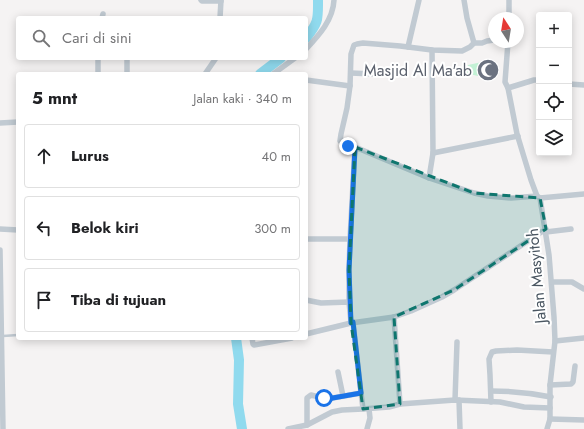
<!DOCTYPE html>
<html lang="id">
<meta charset="utf-8">
<style>
body{margin:0;font-family:Jost,sans-serif;background:#f2f2f2;color:#202124}
.controls{position:absolute;right:12px;top:12px;display:grid;overflow:hidden;border-radius:4px;box-shadow:0 2px 10px #0003}
.controls button{width:36px;height:36px;display:grid;place-items:center;padding:0;border:0;border-bottom:1px solid #e0e0e0;background:#fff;color:#202124;font:20px sans-serif}
.compass{position:absolute;left:488px;top:12px;width:36px;height:36px;border-radius:50%;background:#fff;box-shadow:0 2px 10px #0003;rotate:348deg}
.stop{position:absolute;width:12px;height:12px;margin:-9px;border:3px solid #1a73e8;border-radius:50%;background:#fff}
.stop.end{background:#1a73e8;border-color:#fff;box-shadow:0 1px 4px #0008}
.list{margin:0;padding:0;list-style:none}
h2{display:flex;justify-content:space-between;align-items:center;height:52px;margin:0;padding:0 16px;font-size:17px}
h2 small{font-size:13px;font-weight:400;color:#757577}
.list li{display:grid;grid-template-columns:26px 1fr auto;gap:12px;align-items:center;box-sizing:border-box;height:64px;margin:0 8px 8px;padding:0 8px;border:1px solid #e0e0e0;border-radius:4px}
.list b{display:block;font-size:15px;white-space:nowrap}
.list em{font-size:13px;font-style:normal;color:#757577}
.icon{flex:none;width:22px;height:22px;fill:none;stroke:currentColor;stroke-width:2;stroke-linecap:round;stroke-linejoin:round}
.map{position:relative;flex:none;width:584px;height:429px;overflow:hidden}
.search{position:absolute;background:#fff;box-shadow:0 2px 10px #0003;left:16px;top:16px;width:292px;height:44px;display:flex;align-items:center;gap:10px;box-sizing:border-box;padding:0 14px;border-radius:4px;color:#757577;font-size:15px}
.panel{position:absolute;background:#fff;box-shadow:0 2px 10px #0003;left:16px;top:72px;width:292px;height:268px;border-radius:4px}
.map>svg:first-child{display:block}
</style>
<div class="map">
<svg width="584" height="429" viewBox="0 0 584 429">
<rect width="100%" height="100%" fill="#f5f3f3"/>
<path fill="#c3f1d5" d="M482,62L478,76L465,73L468,65Z"/>
<g fill="none" stroke-linecap="round" stroke-linejoin="round">
<g stroke="#90daee" stroke-width="10">
<path d="M306,38C319,22 318,19 318,0"/>
<path d="M260,74L281,58"/>
<path d="M236,338L239,360L238,404L242,429"/>
</g>
<path stroke="#c1cad2" stroke-width="2.5" d="M3,336L18,335"/>
<g stroke="#c1cad2" stroke-width="5.5">
<path d="M201,0L202,1H221"/>
<path d="M464,0L467,18L474,43"/>
<path d="M102,18L103,14"/>
<path d="M220,18L221,0"/>
<path d="M509,18V0"/>
<path d="M494,40L487,41L482,43H474L470,47L462,51L432,50L400,46L363,43L357,44L354,45L351,54L350,86L347,108L341,134L340,141L343,144L355,147L429,178L474,193L488,196L511,198L537,196"/>
<path d="M508,42L505,82L508,88L517,134L531,180L537,196L540,198L584,194"/>
<path d="M408,47L419,0"/>
<path d="M306,49C319,35 333,20 334,0"/>
<path d="M98,58V74"/>
<path d="M351,73L373,74"/>
<path d="M127,74V58"/>
<path d="M205,74L216,58"/>
<path d="M273,74L295,58"/>
<path d="M306,80L350,86"/>
<path d="M569,84L584,85"/>
<path d="M508,88L534,80H539"/>
<path d="M0,123L18,122"/>
<path d="M433,153L518,136"/>
<path d="M429,178L433,153L432,50"/>
<path d="M540,198L549,255L554,317L555,341L550,385V419L547,429"/>
<path d="M0,229L18,230"/>
<path d="M546,232L571,229"/>
<path d="M306,239H350L349,270V302"/>
<path d="M350,239L355,147"/>
<path d="M0,250L3,429"/>
<path d="M552,282H572L584,289"/>
<path d="M306,300L321,303L349,302L351,323"/>
<path d="M394,317L400,404"/>
<path d="M353,322L361,393"/>
<path d="M306,334L351,323L394,317L411,311L442,297L454,290L546,229"/>
<path d="M252,338L253,344L254,345L292,338"/>
<path d="M555,341L584,338"/>
<path d="M338,372L343,396"/>
<path d="M550,385L571,384L573,382L575,366"/>
<path d="M491,391C511,391 531,393 551,397"/>
<path d="M455,400L457,342"/>
<path d="M459,400L460,429"/>
<path d="M491,402L490,375L489,359L492,352L496,351L517,350L553,352"/>
<path d="M550,419L584,420"/>
<path d="M307,425V398L311,395L327,399L361,393L363,409L389,407L400,404L455,400L500,402L524,407L550,408"/>
<path d="M288,429L307,425L332,412L342,410L363,409"/>
<path d="M367,429L370,418L369,409"/>
</g>
</g>
<g fill="none" stroke-linecap="round" stroke-linejoin="round">
<path stroke="#1a73e8" stroke-width="5" d="M324,398L327,399L361,393L353,322L351,323L349,270L355,147L348,146"/>
</g>
<path fill="#0f766e" fill-opacity="0.2" stroke="#0f766e" stroke-width="3" stroke-dasharray="8 5" stroke-linejoin="round" d="M355,147L474,193L540,198L546,229L454,290L394,317L400,404L363,409L351,323L349,270Z"/>
<defs>
<g id="mosque-disc" transform="scale(1.15)"><circle r="9.5" fill="#6b7280" stroke="#fff"/><path d="M3.5-4.9A6 6 0 1 0 3.5 4.9A5 5 0 1 1 3.5-4.9Z" fill="#fff"/></g>
</defs>
<g fill-rule="evenodd">
<use href="#mosque-disc" x="488" y="70"/>
</g>
<g text-anchor="middle" stroke-width="4" stroke-linejoin="round" paint-order="stroke">
<g font-size="16" fill="#5b616d" stroke="#fff" text-anchor="end">
<text x="472" y="76">Masjid Al Ma'ab</text>
</g>
<g font-size="16" fill="#4a5661" stroke="#fff">
<text transform="translate(536 276) rotate(-95)" y="6">Jalan Masyitoh</text>
</g>
</g>
</svg>
<div class="controls">
<button>+</button>
<button>−</button>
<button><svg class="icon" aria-label="locate" viewBox="0 0 24 24"><circle cx="12" cy="12" r="6"/><path d="M12 2v4M12 18v4M2 12h4M18 12h4"/></svg></button>
<button><svg class="icon" aria-label="layers" viewBox="0 0 24 24"><path d="M12 4l9 5-9 5-9-5zM3 14l9 5 9-5"/></svg></button>
</div>
<svg class="compass" viewBox="-18 -18 36 36"><path d="M0-13l5 13h-10z" fill="#e53935"/><path d="M0 13l5-13h-10z" fill="#757577"/></svg>
<div class="stop" style="left:324px;top:398px"></div>
<div class="stop end" style="left:348px;top:146px"></div>
<div class="search"><svg class="icon" aria-label="search" viewBox="0 0 24 24"><circle cx="10" cy="10" r="6"/><path d="M15 15l6 6"/></svg>Cari di sini</div>
<section class="panel">
<h2>5 mnt<small>Jalan kaki · 340 m</small></h2>
<ul class="list">
<li><svg class="icon" aria-label="ahead" viewBox="0 0 24 24"><path d="M12 20V5M6 11l6-6 6 6"/></svg><div><b>Lurus</b></div><em>40 m</em></li>
<li><svg class="icon" aria-label="left" viewBox="0 0 24 24"><path d="M17 20v-9H6M10 6l-5 5 5 5"/></svg><div><b>Belok kiri</b></div><em>300 m</em></li>
<li><svg class="icon" aria-label="arrive" viewBox="0 0 24 24"><path d="M6 21V4h12l-3 4 3 4H6"/></svg><div><b>Tiba di tujuan</b></div></li>
</ul>
</section>
</div>
